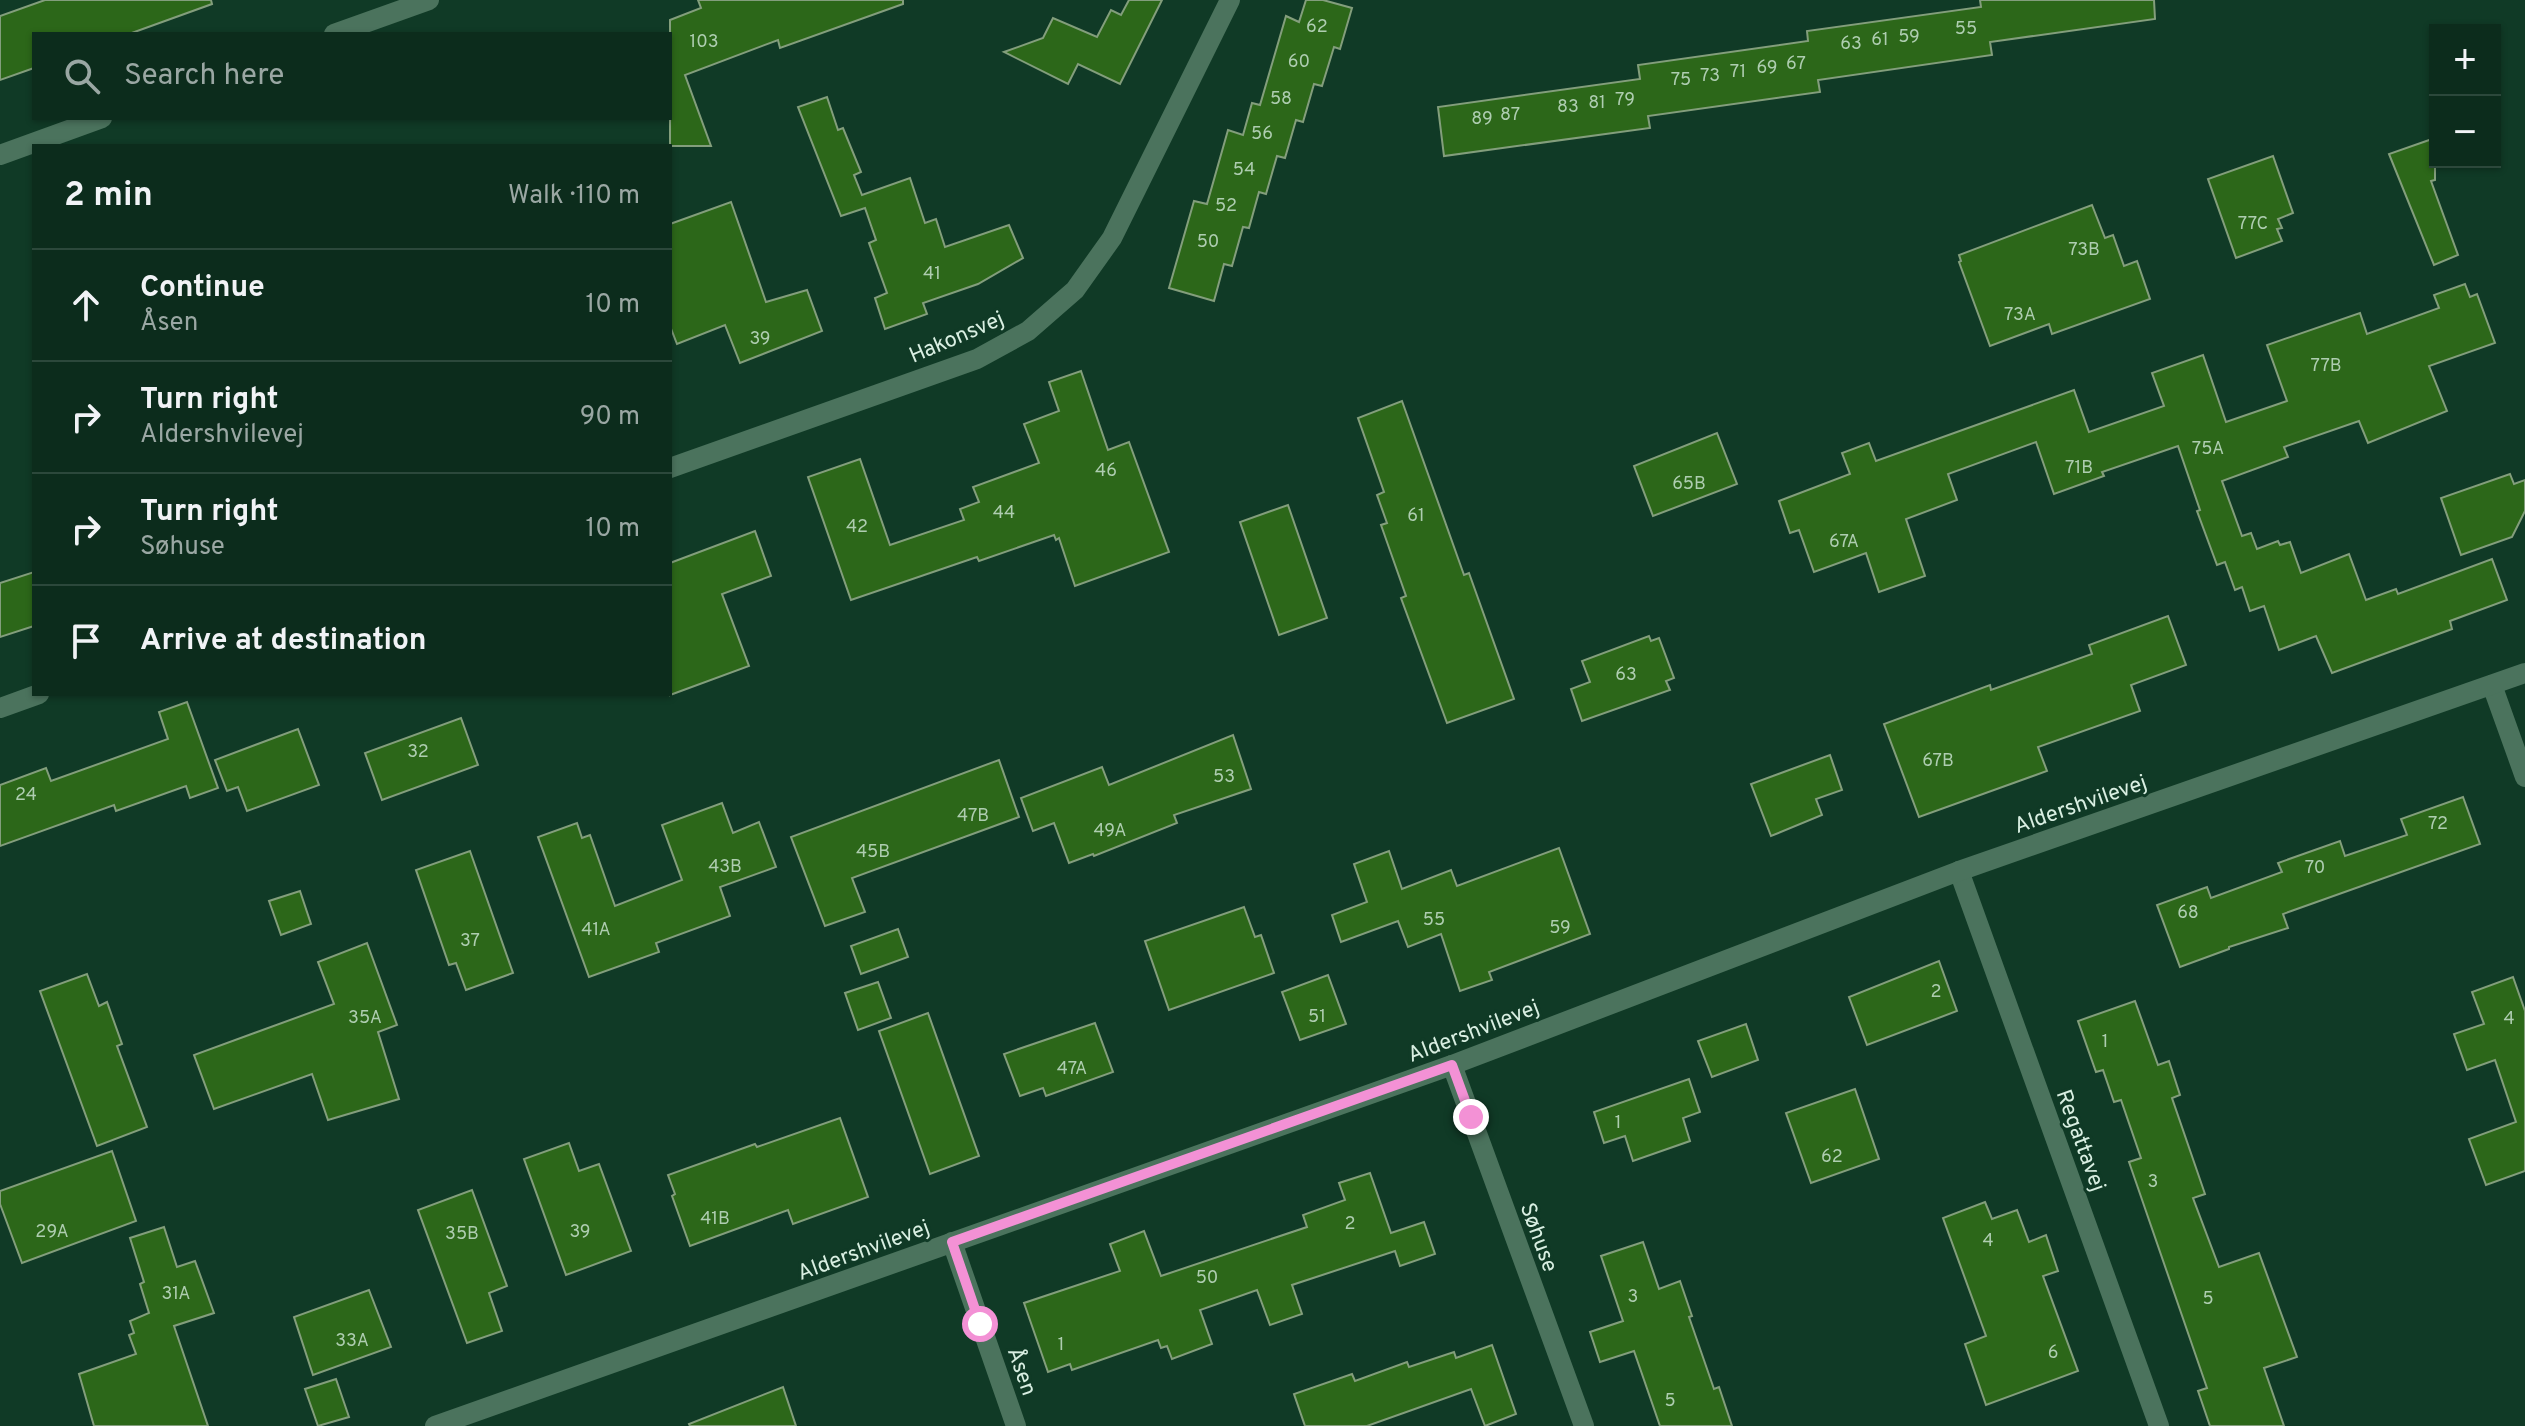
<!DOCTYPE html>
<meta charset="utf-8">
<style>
body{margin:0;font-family:Overpass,sans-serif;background:#153425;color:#f1f3f6}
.controls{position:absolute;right:24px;top:24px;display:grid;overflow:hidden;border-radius:0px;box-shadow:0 2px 6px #0004}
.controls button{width:72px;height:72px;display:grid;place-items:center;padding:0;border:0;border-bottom:2px solid #2c483b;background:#0c2c1c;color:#f1f3f6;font:40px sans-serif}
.stop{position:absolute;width:24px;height:24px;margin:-18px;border:6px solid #f391d5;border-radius:50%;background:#fff}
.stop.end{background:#f391d5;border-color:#fff;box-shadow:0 2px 8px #0008}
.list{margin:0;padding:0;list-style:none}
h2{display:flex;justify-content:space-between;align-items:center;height:104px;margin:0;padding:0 32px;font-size:34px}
h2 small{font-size:26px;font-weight:400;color:#9aa7a3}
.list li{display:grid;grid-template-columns:52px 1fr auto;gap:24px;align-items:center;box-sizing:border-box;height:112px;padding:0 32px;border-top:2px solid #2c483b}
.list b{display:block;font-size:30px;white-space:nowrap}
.list p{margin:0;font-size:26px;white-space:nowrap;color:#9aa7a3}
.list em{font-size:26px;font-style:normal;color:#9aa7a3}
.icon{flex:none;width:44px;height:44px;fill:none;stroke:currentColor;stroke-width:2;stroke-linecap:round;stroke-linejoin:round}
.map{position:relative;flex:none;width:2525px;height:1426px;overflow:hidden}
.search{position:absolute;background:#0c2c1c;box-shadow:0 2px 6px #0004;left:32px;top:32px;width:640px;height:88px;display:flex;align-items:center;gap:20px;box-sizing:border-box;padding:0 28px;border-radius:0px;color:#9aa7a3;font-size:30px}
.panel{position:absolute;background:#0c2c1c;box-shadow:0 2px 6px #0004;left:32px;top:144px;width:640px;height:552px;border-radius:0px}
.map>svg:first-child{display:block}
</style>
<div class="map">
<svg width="2525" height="1426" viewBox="0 0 2525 1426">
<rect width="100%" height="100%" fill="#103a26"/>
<g fill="#2c6719" stroke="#839e7c" stroke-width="2">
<path d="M45,0H211L212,4L129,34H34V68L0,80V16Z"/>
<path d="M698,0H903V4L780,48L778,40L685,75L711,146H670V20L701,8Z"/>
<path d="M1129,0H1162L1120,84L1078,64L1068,84L1004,52L1043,38L1053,18L1097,37L1111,10L1121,15Z"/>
<path d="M1306,0H1323L1352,8L1340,49L1334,47L1322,86L1314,84L1303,122L1296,120L1285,158L1277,156L1266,194L1259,192L1249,228L1243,227L1232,266L1224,264L1214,301L1169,288L1194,201L1207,204L1228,130L1243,135L1252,103L1260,105L1286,16L1299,22Z"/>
<path d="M1980,0H2154L2155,19L1990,42L1992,55L1818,80L1820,92L1648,116L1650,128L1444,156L1438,107L1640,79L1638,65L1808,41L1807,31L1981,7Z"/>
<path d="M827,97L838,130L843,128L861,172L854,175L862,195L910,178L925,223L936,219L945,247L1009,225L1023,258L978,284L923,303L927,314L885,329L875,298L887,293L869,243L876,240L865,208L841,216L798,107Z"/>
<path d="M2435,138V180L2431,181L2458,255L2434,265L2389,154Z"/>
<path d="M2273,156L2293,213L2278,219L2282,228L2277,229L2282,241L2236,258L2208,179Z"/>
<path d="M731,202L766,302L807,290L822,331L740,363L725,325L677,344L670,326V224Z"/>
<path d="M2092,205L2105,238L2113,235L2124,266L2137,261L2150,299L2052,334L2049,324L1990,346L1959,262L1961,261L1959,255Z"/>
<path d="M2465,284L2470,297L2477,294L2495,343L2429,366L2447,411L2368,443L2359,421L2284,447L2288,457L2222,481L2242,536L2251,533L2257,549L2278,541L2280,545L2290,542L2301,573L2349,554L2366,600L2396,589L2398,594L2492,559L2507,600L2450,621L2452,629L2332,673L2316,636L2279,650L2264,606L2250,611L2242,587L2235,590L2225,562L2217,565L2197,511L2200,510L2178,446L2102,472L2104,476L2054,494L2036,442L1948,474L1957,500L1906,519L1925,576L1879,592L1866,553L1814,572L1799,530L1790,533L1779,501L1850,474L1842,453L1869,443L1876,461L2074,390L2089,432L2164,406L2152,373L2203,355L2226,422L2287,401L2267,345L2360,313L2367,334L2439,308L2434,295Z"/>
<path d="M1081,371L1108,450L1129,442L1169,552L1075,586L1059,538L1056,540L1054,535L979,561L977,557L851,600L808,477L860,459L890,545L964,520L960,509L979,502L973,487L1039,463L1024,424L1059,411L1049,382Z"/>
<path d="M1402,401L1464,575L1469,573L1514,699L1447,723L1401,598L1406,596L1381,525L1387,523L1377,495L1384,492L1358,418Z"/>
<path d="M1717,433L1737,484L1653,516L1634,466Z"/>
<path d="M2510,474L2514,484L2525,480V511L2512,537L2461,555L2441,498Z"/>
<path d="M1288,505L1327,618L1279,635L1240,522Z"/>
<path d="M755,531L771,576L722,594L749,666L670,695V563Z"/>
<path d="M34,572V626L0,637V583Z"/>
<path d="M2168,616L2186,665L2131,685L2140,711L2038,747L2047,771L1919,817L1884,724L1990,685L1991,690L2092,654L2089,645Z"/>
<path d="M1649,636L1651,641L1659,638L1674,678L1666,681L1670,690L1582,721L1571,689L1590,682L1582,661Z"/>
<path d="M187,702L218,788L190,798L186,786L116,811L114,805L0,846V785L46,768L51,781L168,739L159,712Z"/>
<path d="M461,718L478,765L382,800L365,753Z"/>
<path d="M298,729L319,785L247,811L238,787L227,791L215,760Z"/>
<path d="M1233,735L1251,789L1174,815L1177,823L1094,856L1093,854L1069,863L1054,823L1033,831L1021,798L1102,767L1109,785Z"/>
<path d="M1830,755L1842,790L1816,799L1822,815L1771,836L1751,784Z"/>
<path d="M999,760L1019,817L852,878L865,912L825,926L791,837Z"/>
<path d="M2463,797L2480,844L2283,914L2288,928L2229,947V949L2180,967L2157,905L2207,887L2211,898L2282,872L2278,863L2340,841L2345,856L2407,835L2401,819Z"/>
<path d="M722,803L733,833L759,822L776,867L720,887L730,916L656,943L659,952L589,977L538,837L577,823L582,838L590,835L615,906L682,880L662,825Z"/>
<path d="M1559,848L1590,934L1489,972L1492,980L1460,991L1441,934L1408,947L1398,921L1341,942L1332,915L1367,902L1354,864L1389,851L1402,889L1451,870L1457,886Z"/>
<path d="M470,851L513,973L466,990L456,963L449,965L416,870Z"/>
<path d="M300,891L311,924L281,935L269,901Z"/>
<path d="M1244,907L1255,937L1261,935L1274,973L1169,1010L1145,941Z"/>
<path d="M898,929L908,957L861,974L851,946Z"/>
<path d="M367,943L397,1025L378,1032L399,1099L328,1120L312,1074L214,1109L194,1055L334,1004L318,962Z"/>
<path d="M1939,961L1957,1011L1867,1045L1849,997Z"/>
<path d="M87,974L99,1006L107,1002L122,1044L117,1046L147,1127L97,1146L40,991Z"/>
<path d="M1328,975L1346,1024L1300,1040L1282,992Z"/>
<path d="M2513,977L2525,1011V1171L2486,1185L2469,1139L2516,1122L2495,1060L2467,1070L2454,1034L2484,1024L2472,992Z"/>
<path d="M878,982L891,1018L858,1030L845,993Z"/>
<path d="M2135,1001L2158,1065L2169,1061L2180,1095L2172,1098L2205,1194L2193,1198L2219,1267L2259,1253L2297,1357L2264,1368L2284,1426H2210L2198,1391L2207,1388L2129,1162L2141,1158L2121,1100L2114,1102L2103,1070L2096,1072L2078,1021Z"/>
<path d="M928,1013L979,1156L930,1174L879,1031Z"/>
<path d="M1095,1023L1113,1072L1046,1096L1043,1088L1020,1096L1004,1054Z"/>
<path d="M1746,1024L1758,1060L1712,1077L1698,1041Z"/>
<path d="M1689,1079L1700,1112L1683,1118L1690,1141L1633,1161L1625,1136L1604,1143L1594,1112Z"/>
<path d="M1855,1089L1879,1159L1811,1183L1786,1113Z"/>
<path d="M840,1118L868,1197L793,1224L788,1210L690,1246L672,1196L675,1194L668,1175L755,1144L757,1147Z"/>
<path d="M569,1143L579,1171L599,1164L631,1251L566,1275L524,1159Z"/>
<path d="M112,1151L136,1221L22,1263L0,1204V1191Z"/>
<path d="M1370,1173L1391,1233L1424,1222L1435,1254L1400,1266L1395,1251L1292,1285L1302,1314L1270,1325L1257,1290L1200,1310L1212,1344L1172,1359L1167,1346L1161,1348L1158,1340L1072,1370L1070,1364L1048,1372L1024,1303L1120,1271L1110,1244L1144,1231L1161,1276L1307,1227L1303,1215L1345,1200L1339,1183Z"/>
<path d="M472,1190L507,1286L489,1293L502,1331L467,1343L418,1210Z"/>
<path d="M1985,1202L1992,1219L2017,1210L2029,1242L2046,1235L2058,1271L2043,1276L2078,1371L1986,1405L1965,1344L1986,1336L1943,1218Z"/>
<path d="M164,1227L177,1267L195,1261L214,1313L174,1326L208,1426H94L79,1374L136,1354L129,1335L134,1333L130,1321L149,1313L140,1284L144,1282L130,1238Z"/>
<path d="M1643,1242L1659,1289L1680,1281L1692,1316L1689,1317L1714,1389L1719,1387L1732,1426H1660L1634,1351L1600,1362L1590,1332L1623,1321L1601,1256Z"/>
<path d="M369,1290L391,1347L313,1375L294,1317Z"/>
<path d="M1492,1345L1516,1414L1485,1426L1471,1389L1367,1426H1305L1294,1394L1352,1374L1355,1381L1407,1362L1409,1367L1454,1352L1456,1358Z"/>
<path d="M336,1379L349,1417L318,1426L305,1389Z"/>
<path d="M783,1387L796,1426H690L689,1424Z"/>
</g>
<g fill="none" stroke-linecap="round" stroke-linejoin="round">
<g stroke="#4b735d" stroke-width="20">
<path d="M334,34L429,0"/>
<path d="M0,155L102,118"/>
<path d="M670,468L977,359L1028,331L1075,290L1112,238L1230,0"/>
<path d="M2492,685L2525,777"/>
<path d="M0,708L39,694"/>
<path d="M1959,871L2159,1426"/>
<path d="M1452,1065L1584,1426"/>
<path d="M952,1242L1016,1426"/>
<path d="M435,1426L1452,1065L1959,871L2525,673"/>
</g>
</g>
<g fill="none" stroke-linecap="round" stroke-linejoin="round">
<path stroke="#f391d5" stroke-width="10" d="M980,1324L952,1242L1452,1065L1471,1117"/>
</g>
<g text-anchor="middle" stroke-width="6" stroke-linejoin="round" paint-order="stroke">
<g font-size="18" fill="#aecdb0">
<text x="1317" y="32">62</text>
<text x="1966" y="34">55</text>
<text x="1909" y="42">59</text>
<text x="1880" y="45">61</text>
<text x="704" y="47">103</text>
<text x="1851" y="49">63</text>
<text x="1299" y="67">60</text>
<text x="1796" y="69">67</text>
<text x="1767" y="73">69</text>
<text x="1738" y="77">71</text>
<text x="1710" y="81">73</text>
<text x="1681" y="85">75</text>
<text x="1281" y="104">58</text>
<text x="1625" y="105">79</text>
<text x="1597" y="108">81</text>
<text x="1568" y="112">83</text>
<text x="1510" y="120">87</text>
<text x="1482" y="124">89</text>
<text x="1262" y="139">56</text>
<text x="1244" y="175">54</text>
<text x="1226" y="211">52</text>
<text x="2253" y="229">77C</text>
<text x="1208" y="247">50</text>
<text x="2084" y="255">73B</text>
<text x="932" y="279">41</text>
<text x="2020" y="320">73A</text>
<text x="760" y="344">39</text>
<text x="2326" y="371">77B</text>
<text x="2208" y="454">75A</text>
<text x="2079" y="473">71B</text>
<text x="1106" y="476">46</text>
<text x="1689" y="489">65B</text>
<text x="1004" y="518">44</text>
<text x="1416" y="521">61</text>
<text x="857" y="532">42</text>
<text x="1844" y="547">67A</text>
<text x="1626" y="680">63</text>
<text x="418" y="757">32</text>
<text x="1938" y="766">67B</text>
<text x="1224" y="782">53</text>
<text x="26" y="800">24</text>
<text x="973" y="821">47B</text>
<text x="2438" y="829">72</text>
<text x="1110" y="836">49A</text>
<text x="873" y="857">45B</text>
<text x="725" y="872">43B</text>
<text x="2315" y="873">70</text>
<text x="2188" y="918">68</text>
<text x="1434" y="925">55</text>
<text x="1560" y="933">59</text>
<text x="596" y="935">41A</text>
<text x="470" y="946">37</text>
<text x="1936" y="997">2</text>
<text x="1317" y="1022">51</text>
<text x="365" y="1023">35A</text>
<text x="2509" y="1024">4</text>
<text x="2105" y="1047">1</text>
<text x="1072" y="1074">47A</text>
<text x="1618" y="1128">1</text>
<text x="1832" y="1162">62</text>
<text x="2153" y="1187">3</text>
<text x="715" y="1224">41B</text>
<text x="1350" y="1229">2</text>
<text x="52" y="1237">29A</text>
<text x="580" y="1237">39</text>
<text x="462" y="1239">35B</text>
<text x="1988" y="1246">4</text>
<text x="1207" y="1283">50</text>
<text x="176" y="1299">31A</text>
<text x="1633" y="1302">3</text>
<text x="2208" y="1304">5</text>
<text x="352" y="1346">33A</text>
<text x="1061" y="1350">1</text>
<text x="2053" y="1358">6</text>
<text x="1670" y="1406">5</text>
</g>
<g font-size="22" fill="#d9efe2" stroke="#103a26">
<text transform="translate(956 336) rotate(-23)" y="8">Hakonsvej</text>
<text transform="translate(2080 803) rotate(-19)" y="8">Aldershvilevej</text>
<text transform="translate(1473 1030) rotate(-21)" y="8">Aldershvilevej</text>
<text transform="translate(2082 1140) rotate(70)" y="8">Regattavej</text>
<text transform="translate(1540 1237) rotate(70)" y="8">Søhuse</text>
<text transform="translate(863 1249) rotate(-20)" y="8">Aldershvilevej</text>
<text transform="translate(1023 1371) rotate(71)" y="8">Åsen</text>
</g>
</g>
</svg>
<div class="controls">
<button>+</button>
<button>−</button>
</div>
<div class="stop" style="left:980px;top:1324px"></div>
<div class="stop end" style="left:1471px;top:1117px"></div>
<div class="search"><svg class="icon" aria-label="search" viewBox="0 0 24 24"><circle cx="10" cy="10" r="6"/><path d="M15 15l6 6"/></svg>Search here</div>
<section class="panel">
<h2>2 min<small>Walk · 110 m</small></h2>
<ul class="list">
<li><svg class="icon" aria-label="ahead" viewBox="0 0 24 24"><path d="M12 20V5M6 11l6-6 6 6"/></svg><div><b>Continue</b><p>Åsen</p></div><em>10 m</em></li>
<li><svg class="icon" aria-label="right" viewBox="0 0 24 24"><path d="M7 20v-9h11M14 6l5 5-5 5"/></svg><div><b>Turn right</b><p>Aldershvilevej</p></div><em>90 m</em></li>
<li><svg class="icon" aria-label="right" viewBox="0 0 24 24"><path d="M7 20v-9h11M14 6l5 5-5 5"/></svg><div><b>Turn right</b><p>Søhuse</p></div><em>10 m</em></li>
<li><svg class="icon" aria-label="arrive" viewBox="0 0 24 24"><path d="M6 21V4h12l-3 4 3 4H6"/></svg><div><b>Arrive at destination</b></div></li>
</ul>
</section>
</div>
